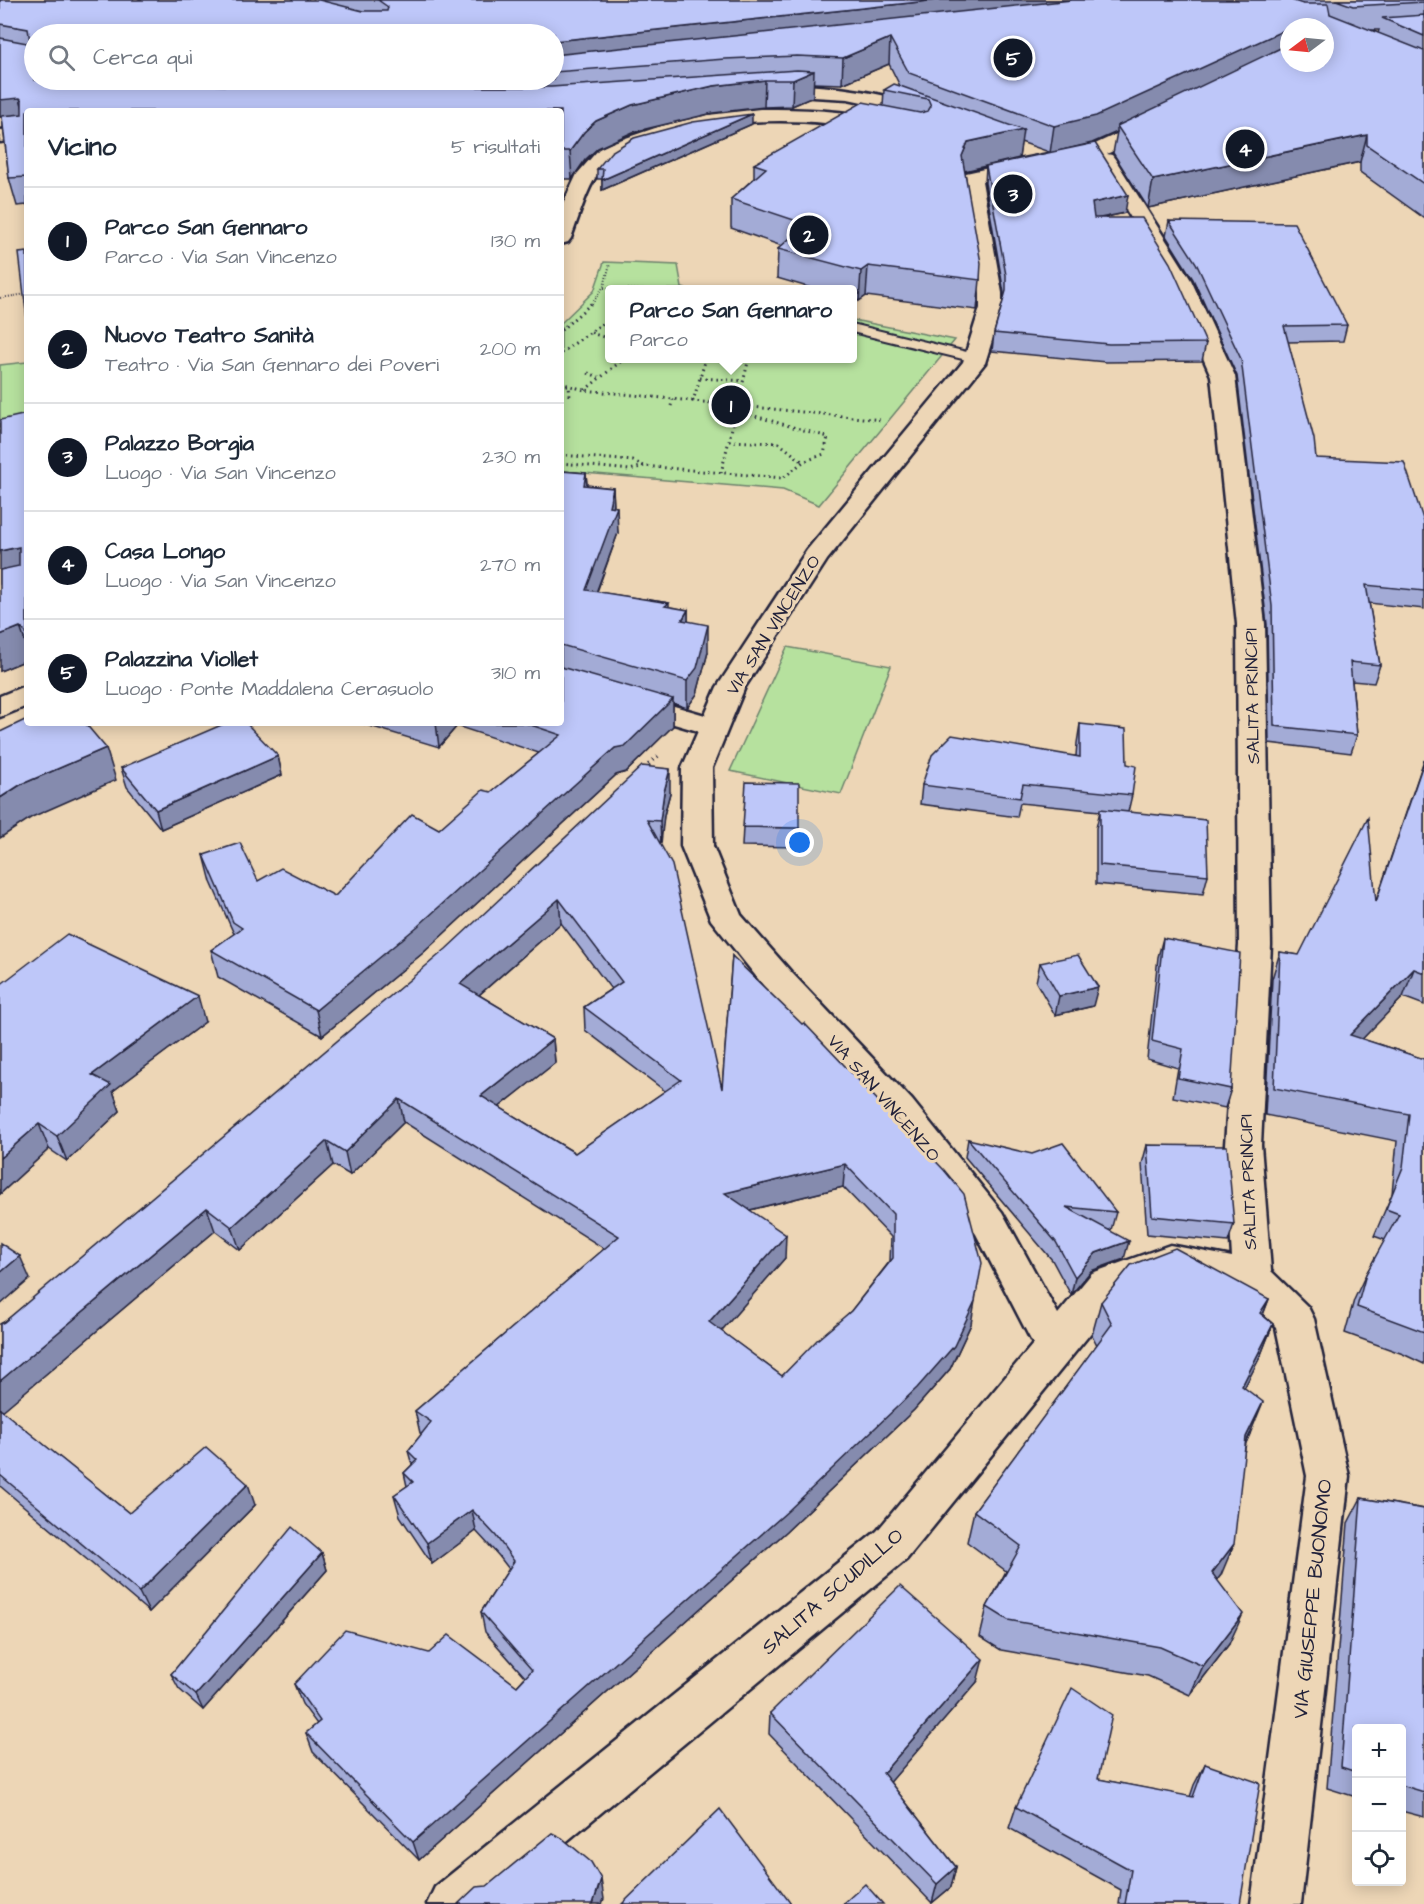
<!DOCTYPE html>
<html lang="it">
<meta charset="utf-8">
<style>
body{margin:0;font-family:"Architects Daughter",sans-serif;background:#f2f2f3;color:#1f2937}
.controls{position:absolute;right:18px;bottom:18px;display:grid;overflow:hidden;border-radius:6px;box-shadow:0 3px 15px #0003}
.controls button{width:54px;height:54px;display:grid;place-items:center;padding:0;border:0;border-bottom:2px solid #e0e1e3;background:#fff;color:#1f2937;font:30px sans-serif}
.compass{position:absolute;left:1280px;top:18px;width:54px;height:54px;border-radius:50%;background:#fff;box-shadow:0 3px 15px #0003;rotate:254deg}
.you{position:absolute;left:800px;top:843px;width:21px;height:21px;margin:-15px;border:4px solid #fff;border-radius:50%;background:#1a73e8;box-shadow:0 0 0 9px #1a73e833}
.badge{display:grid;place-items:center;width:39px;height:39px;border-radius:50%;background:#111827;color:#fff;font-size:20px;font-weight:700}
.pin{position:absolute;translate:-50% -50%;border:3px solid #fff;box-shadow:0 2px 6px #0006}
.popup{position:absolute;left:605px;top:285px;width:252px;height:78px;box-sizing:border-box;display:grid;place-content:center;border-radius:6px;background:#fff;filter:drop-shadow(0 2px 4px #0005);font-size:20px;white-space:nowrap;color:#747a83}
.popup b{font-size:22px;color:#1f2937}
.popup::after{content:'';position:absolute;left:50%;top:100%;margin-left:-12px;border:12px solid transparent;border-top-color:#fff}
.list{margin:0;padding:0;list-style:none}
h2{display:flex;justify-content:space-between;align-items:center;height:78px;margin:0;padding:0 24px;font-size:26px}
h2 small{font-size:20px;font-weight:400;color:#747a83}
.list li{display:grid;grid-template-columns:39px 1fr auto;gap:18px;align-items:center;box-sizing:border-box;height:108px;padding:0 24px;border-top:2px solid #e0e1e3}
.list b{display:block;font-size:22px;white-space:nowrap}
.list p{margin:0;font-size:20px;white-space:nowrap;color:#747a83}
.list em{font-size:20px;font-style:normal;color:#747a83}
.icon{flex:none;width:33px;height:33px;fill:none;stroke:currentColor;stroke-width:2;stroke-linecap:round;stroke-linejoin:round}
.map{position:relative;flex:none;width:1424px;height:1904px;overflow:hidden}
.search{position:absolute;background:#fff;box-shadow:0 3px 15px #0003;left:24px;top:24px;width:540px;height:66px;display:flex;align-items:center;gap:15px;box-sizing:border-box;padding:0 21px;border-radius:33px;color:#747a83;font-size:22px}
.panel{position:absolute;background:#fff;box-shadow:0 3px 15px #0003;left:24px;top:108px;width:540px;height:618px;border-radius:6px}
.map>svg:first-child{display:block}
</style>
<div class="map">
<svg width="1424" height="1904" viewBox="0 0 1424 1904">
<rect width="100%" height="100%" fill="#edd6b6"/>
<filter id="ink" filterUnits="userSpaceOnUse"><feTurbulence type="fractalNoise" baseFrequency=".0167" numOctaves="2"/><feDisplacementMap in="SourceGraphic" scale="12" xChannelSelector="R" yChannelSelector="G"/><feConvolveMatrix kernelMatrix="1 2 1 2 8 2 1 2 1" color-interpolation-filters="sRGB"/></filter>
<g filter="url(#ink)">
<g fill="#b6e19e" stroke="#6c826c" stroke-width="1.5">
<path d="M604,262L678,265L682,288L686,289L610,290V358H852L853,320L955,340L819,505L783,490L561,471V323L594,291Z"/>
<path d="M27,362V437L0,442V365Z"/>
<path d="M787,647L891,666L841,794L730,771Z"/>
</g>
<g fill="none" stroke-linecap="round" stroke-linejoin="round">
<g stroke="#22223b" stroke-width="4">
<path id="lane" d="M852,324L979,355L981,358L975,362L852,332Z"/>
</g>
<g stroke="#22223b" stroke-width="5">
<g id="street">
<path d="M767,85C814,84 859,88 905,101C914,104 929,106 934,114L932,118L925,120L881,106L848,99L761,94L758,90L761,86Z"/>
<path d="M760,109C802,109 845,110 887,120L889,124L887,128L880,130C803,117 729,116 654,140C639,145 621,150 609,160C588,180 581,212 571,238L568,242L561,244L562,206L577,174L599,149L614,142L664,125L700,116Z"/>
<path d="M1155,116L1162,118L1164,122L1162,126L1107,154L1112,155L1115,159L1191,280L1235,376L1265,624L1271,945L1261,1145L1271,1271L1308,1307L1314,1319L1349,1476L1301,1904H1251L1307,1476L1276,1327L1241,1291L1171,1277L1120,1297L907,1559L491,1904H427L435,1887L877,1531L1033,1344L976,1234L886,1120L767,990L711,920L681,846L682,768L698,731L561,691V673L705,715L717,687L807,550L963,362L980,308V293L961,185L966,173L1093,145ZM1097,156L1095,159L1169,280L1211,376L1237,624L1239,945L1225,1145L1232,1257L1170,1245L1092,1273L1058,1314L1002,1212L912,1100L791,972L741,915L713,846L712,768L745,687L827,560L985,363L1002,308V293L982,181Z"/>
<path d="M27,685V706L0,717V696Z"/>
</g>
</g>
<g stroke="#22223b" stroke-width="5">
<path id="primary" d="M27,127V139L0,142V130Z"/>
</g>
<g stroke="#22223b" stroke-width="2" stroke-dasharray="1 2" stroke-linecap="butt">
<path d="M604,288L642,290"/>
<path d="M0,298L27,294"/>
<path d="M592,304L604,286L610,264"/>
</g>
<g stroke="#22223b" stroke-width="3" stroke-dasharray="1.5 4" stroke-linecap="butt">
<path d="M561,330L593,302"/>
<path d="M591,333L610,339"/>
<path d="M561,353L610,318"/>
<path d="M706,358L693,401L882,420"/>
<path d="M588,373L599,377"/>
<path d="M700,378L744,381"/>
<path d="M561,383L584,390L693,401"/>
<path d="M561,387L569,386L570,397"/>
<path d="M585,390L625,358"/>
<path d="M671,406L673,399"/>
<path d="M729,441L779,443L803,462"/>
<path d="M561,455L633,461L644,466L783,478L803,462L824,454L828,437L737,411"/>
<path d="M561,463L630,470L644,466"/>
<path d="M721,473L749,358"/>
</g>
<path stroke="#22223b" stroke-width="4" stroke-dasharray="1.5 4.5" stroke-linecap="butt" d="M644,769L658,756"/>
<use href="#lane" fill="#edd6b6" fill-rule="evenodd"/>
<use href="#street" fill="#edd6b6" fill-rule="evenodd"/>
<use href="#primary" fill="#edd6b6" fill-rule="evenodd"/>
</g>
<g fill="#a3abd6" stroke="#22223b" stroke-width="1.5" fill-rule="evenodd">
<path d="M0,0H1424V218L1360,172V162L1148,208L1113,153L1117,132L1092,143L1070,148L1125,213L1101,218L1206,343L1202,361L1106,362L992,351L994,333L1004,298V293L985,183L986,166L965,171V172L980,280L977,310L866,296L859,301L852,299V290H818L777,278L778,249L782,246L731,228V199L754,178V164L883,106L884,90L900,86L889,64L842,84L813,83V97L792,106L764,107L713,113L633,132L598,148L585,160L572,179H561V111H27V205L17,206L9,178L2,117H0ZM1289,27H1325L1289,63ZM1371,30H1379L1378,33ZM34,34H554V80H320V81L301,83ZM1021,142L1049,152L1019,158Z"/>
<path d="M752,124L602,190V179H597V169Z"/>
<path d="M1169,221L1347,325L1343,341L1288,342L1316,458L1424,522V609L1369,603L1380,665L1374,683L1352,681L1357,735L1351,753L1269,743L1267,624L1237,376L1193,279L1166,236Z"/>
<path d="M27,414V660L0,671Z"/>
<path d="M561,471L586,473L587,485L613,488L614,507L618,533L597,592L669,603V607L688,610V621L708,652L697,694L687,708L673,703V726L626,772L616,775L423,953L322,1036L218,977L211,950L234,934L211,882L204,855L258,881L335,896L439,829L491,792L539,753L457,726L439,747L363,724V723H561Z"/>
<path d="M1080,724L1127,764L1132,795L1128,812L1208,875L1203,894L1096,884V828L1100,811L1020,803L1017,817L920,804L922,785L1076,756L1077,743Z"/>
<path d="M278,756L282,775L161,829L127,787L121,768Z"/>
<path d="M1424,760V1005L1403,997L1362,1039L1424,1059V1364L1403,1354L1345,1333L1354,1300L1366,1274L1385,1240L1374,1236L1392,1194L1397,1141L1265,1115L1272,979L1280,952L1299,955L1376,901Z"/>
<path d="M670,793L664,815L660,844L722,1089L732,956L971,1324L950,1369L914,1410L787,1531L419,1860L313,1752L306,1733L317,1724L302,1704L294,1684L517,1686L525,1677L485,1632L481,1612L509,1569L499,1556L476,1531L432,1564L400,1516L394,1495L407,1486L404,1473L412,1465L408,1451L422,1434L420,1433L415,1411L605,1249L404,1122L350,1175L333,1165L240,1250L215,1231L2,1411L129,1513L255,1505L149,1612L0,1486V1324L4,1322ZM561,923L611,989L584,1007L585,1030L665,1091L575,1153L499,1107L555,1063L553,1039L479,995ZM843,1187L891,1237L890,1261L851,1311L782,1376L721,1331L785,1258L750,1210Z"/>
<path d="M743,827L799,828L798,847L742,846Z"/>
<path d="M1163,938L1231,1089L1225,1108L1173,1097L1178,1068L1147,1059L1158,957Z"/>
<path d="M1040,963L1093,1006L1055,1015L1036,982Z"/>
<path d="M0,985L205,1022L113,1091L120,1111L67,1161L49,1149L0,1194Z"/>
<path d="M968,1139L1116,1212L1111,1230H1109L1124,1259L1091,1271L1071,1295L1052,1260L965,1157Z"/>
<path d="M1147,1145L1234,1224L1228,1242L1147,1234L1142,1164Z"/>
<path d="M1269,1299L1263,1315L1273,1324L1260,1357L1244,1388L1250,1434L1246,1443L1221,1575L1217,1580L1229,1644L1190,1695L1148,1676L1001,1650L980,1637L987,1607L1006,1571L967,1542L974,1511L1097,1345L1092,1335L1101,1302Z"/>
<path d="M1361,1498L1424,1509V1817L1401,1811V1728H1356V1797L1327,1788L1348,1523Z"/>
<path d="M322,1553L327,1570L203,1710L179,1689L171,1674Z"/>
<path d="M977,1682L890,1782L956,1867L951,1887L932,1903L769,1734L770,1713Z"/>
<path d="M1205,1764L1240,1904H1119L1121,1890L1009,1828L1016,1807L1098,1779L1190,1797L1194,1785Z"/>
</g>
<g fill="#858bae" stroke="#22223b" stroke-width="1.5">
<path d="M938,0H1166L554,68V41Z"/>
<path d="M1289,28V51L1117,126V132L1092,143L1050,153L1054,126Z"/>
<path d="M890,38L889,64L842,84L843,58Z"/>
<path d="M814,71L813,97L792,106L793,80Z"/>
<path d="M211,80H300L302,95L208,85Z"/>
<path d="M470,80H471L473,105L468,84Z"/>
<path d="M765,80L764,107L713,113L633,132L598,148L585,160L572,179L570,151L584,132L596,121L632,105L713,86Z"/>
<path d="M0,93L20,98L27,125L5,117H0Z"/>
<path d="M752,114V124L602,190V180Z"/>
<path d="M1023,130L1019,158L965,171L959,184L962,156L968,142Z"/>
<path d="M1367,135L1360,162L1148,208L1153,180Z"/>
<path d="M1128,195L1125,213L1090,220L1092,203Z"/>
<path d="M868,266L866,296L859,301L861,271Z"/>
<path d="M586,473L588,499L584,485Z"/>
<path d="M613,488L614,514L617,507L618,533L587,617L586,590L609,506Z"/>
<path d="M19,547L27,574L0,584V551Z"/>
<path d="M688,610V636L682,620Z"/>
<path d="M708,625V652L697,694L687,708V681Z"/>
<path d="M20,627L27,647V660L0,671V635Z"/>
<path d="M673,699V726L626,772L616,775L423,953L322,1036L316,1010L615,748Z"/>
<path d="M436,723H456L457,726L439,747Z"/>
<path d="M106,748L116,780L32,817L0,838V798L20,785Z"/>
<path d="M278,756L282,775L161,829L156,810Z"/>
<path d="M670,769V793L664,815L661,844L660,821L664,792Z"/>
<path d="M559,899L561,923L464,1008L460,984Z"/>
<path d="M1414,969L1403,997L1340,1062L1350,1035Z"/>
<path d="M1098,987L1093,1006L1055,1015L1059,996Z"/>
<path d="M198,996L205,1022L113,1091L120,1111L67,1161L57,1136L92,1075Z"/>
<path d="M553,1039L555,1063L484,1119L481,1096Z"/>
<path d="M399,1099L404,1122L350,1175L345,1152Z"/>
<path d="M39,1124L49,1149L0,1194V1158Z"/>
<path d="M327,1141L333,1165L240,1250L232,1227Z"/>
<path d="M845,1164L843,1187L725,1216V1193Z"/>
<path d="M207,1208L215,1231L0,1413V1381Z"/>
<path d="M786,1235L785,1258L709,1345V1322Z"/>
<path d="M1129,1241L1124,1259L1091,1271L1071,1295L1075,1277L1096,1253Z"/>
<path d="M20,1256L30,1279L0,1305V1273Z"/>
<path d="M1269,1299L1256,1332L1260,1313Z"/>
<path d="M975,1301L971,1324L950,1369L914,1410L787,1531L419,1860L413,1842Z"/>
<path d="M1273,1324L1260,1357L1229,1418L1242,1386Z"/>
<path d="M1263,1402L1250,1434L1234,1469L1246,1437Z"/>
<path d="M248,1484L255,1505L149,1612L139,1592Z"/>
<path d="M472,1510L476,1531L432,1564L427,1543Z"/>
<path d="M1234,1544L1221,1575L1199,1603L1212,1573Z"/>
<path d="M322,1553L327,1570L203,1710L196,1695Z"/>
<path d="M1243,1614L1229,1644L1190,1695L1203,1666Z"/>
<path d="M983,1659L977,1682L880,1794L883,1773Z"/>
<path d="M956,1867L951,1887L932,1903L937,1884Z"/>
<path d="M601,1879L604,1899L602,1904H593Z"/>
</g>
<g fill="#bec7f9" stroke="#22223b" stroke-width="1.5" fill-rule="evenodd">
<path d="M0,0H319L363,11H387L388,7L378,0H938L554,41V34H34V80H211L208,85L271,87L335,80H470L468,84L470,87H551L797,70L814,71L793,80H765L713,86L632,105L596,121L584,132L570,151H561V111H27V177L9,178L2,116L22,114V100L20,98L0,100V38L27,43L30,41L28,29L0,24Z"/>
<path d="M1072,0H1291L1303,4H1328L1330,14L1424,51V184L1367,145V135L1153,180L1117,126L1289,44V63H1325V27H1296L1295,25L1289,27V28L1096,116L1054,126L909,73L890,38L843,58L797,56L725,59L554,72V55Z"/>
<path d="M1336,0H1424V2L1353,6Z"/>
<path d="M1424,15V36L1382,18Z"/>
<path d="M894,84L903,87L1023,130L968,142L962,156L981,263L980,280L868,266L861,271L778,249L806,224L731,199L766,168L754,164L863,102L920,113L928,111L931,106L928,99L884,90Z"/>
<path d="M752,114L602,180L603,169H597L611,152L634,138L693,122Z"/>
<path d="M1095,143L1128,195L1092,203L1094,218H1142L1170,263L1206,343L1109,344L994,333L1006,291V275L986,166Z"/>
<path d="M1169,221L1294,223L1347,325L1284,326L1314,439L1316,458L1404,462L1424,522V591L1366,585L1380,665L1350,662L1357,735L1274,726L1272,606L1241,359L1196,263Z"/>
<path d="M27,252V320L19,253Z"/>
<path d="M27,414V634L20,627L0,635V570L19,566V547L0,551V420Z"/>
<path d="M561,471L586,473L584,485L613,488L609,506L617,507L586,590L669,603L665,606L688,610L682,620L708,625L697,668L687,681L561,645Z"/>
<path d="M561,667L673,699L625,746L615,748L418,926L316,1010L211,950L242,928L233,922L204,855L240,843L258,881L281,868L335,896L412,814L439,829L483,790L491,792L561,735L525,723H561Z"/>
<path d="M27,719V723H85L106,748L20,785L0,798V732Z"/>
<path d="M226,723H246L278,756L156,810L121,768Z"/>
<path d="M1080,724L1126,729L1127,764L1136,766L1132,795L1023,784L1020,798L922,785L932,755L952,735L1080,757Z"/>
<path d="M1424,761V973L1414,969L1350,1035L1424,1059V1332L1357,1307L1366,1274L1399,1214L1386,1209L1403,1167L1409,1114L1274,1088L1280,952L1299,955L1368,818L1376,902Z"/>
<path d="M642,766L670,769L664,792L660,821L647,820L672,865L722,1089L732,956L802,1024L804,1023L944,1170L964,1194L982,1263L975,1301L954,1346L917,1388L789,1510L413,1842L306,1733L320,1721L294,1684L345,1630L429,1653L449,1635L517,1686L532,1670L481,1612L514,1561L496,1536L472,1510L427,1543L394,1495L413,1482L404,1473L417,1460L408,1451L431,1422L415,1411L619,1236L399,1099L345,1152L327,1141L232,1227L207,1208L0,1381V1324L4,1322L446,949ZM559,899L622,982L584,1007L681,1080L575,1153L481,1096L553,1039L460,984ZM845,1164L893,1214V1258L851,1311L817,1340L782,1376L709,1322L786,1235L725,1193Z"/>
<path d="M746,782L799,783V828L743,827Z"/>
<path d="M1100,809L1206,820L1208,875L1100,865Z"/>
<path d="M67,934L198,996L92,1075L111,1085L57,1136L39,1124L0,1158V985Z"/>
<path d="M1163,938L1240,953L1231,1089L1178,1078L1183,1049L1152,1041Z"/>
<path d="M1078,955L1098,987L1059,996L1040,963Z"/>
<path d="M968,1139L1032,1154L1063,1143L1116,1212L1066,1207L1129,1241L1096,1253L1075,1277L1056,1242Z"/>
<path d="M1147,1145L1227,1146L1234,1224L1152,1216Z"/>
<path d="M0,1243L20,1256L0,1273Z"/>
<path d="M1175,1248L1269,1299L1260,1313L1273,1324L1242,1386L1263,1402L1246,1437L1234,1544L1212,1573L1243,1614L1203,1666L1160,1647L1008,1620L987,1607L1021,1546L974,1511L1112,1324L1101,1302L1131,1265Z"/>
<path d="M0,1409L129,1513L206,1447L248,1484L139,1592L0,1475Z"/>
<path d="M1361,1498L1424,1509V1792L1401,1785V1728H1356V1772L1341,1767Z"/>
<path d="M292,1527L322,1553L196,1695L171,1674Z"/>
<path d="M900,1586L983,1659L883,1773L956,1867L937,1884L770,1713Z"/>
<path d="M1072,1688L1112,1715L1098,1779L1193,1797L1205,1764L1260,1783L1240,1904H1125L1131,1870L1016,1807Z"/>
<path d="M720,1809L791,1904H622Z"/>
<path d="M552,1833L562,1838L591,1862L601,1879L593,1904H458L476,1887L487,1886Z"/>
<path d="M865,1884L883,1904H843Z"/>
</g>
</g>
<g text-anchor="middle" stroke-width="6" stroke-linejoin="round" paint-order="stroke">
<g font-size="18" fill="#22223b" stroke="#edd6b6">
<text transform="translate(773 625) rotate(-58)" y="6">VIA SAN VINCENZO</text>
<text transform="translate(1252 696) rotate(-91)" y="6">SALITA PRINCIPI</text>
<text transform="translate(884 1098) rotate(49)" y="6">VIA SAN VINCENZO</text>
<text transform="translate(1248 1182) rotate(-92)" y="6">SALITA PRINCIPI</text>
</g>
<g font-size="21" fill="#22223b" stroke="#edd6b6">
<text transform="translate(832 1591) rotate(-41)" y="7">SALITA SCUDILLO</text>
<text transform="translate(1312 1599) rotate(-84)" y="7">VIA GIUSEPPE BUONOMO</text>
</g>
</g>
</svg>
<div class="controls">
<button>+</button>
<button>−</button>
<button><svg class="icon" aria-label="locate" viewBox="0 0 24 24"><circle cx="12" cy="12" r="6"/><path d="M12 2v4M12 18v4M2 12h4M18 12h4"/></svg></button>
</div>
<svg class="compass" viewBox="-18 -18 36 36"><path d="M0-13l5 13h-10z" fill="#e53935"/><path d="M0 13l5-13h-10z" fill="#747a83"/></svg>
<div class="you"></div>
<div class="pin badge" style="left:731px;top:405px">1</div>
<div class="popup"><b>Parco San Gennaro</b>Parco</div>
<div class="pin badge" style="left:809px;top:235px">2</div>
<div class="pin badge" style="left:1013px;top:194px">3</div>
<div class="pin badge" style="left:1245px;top:149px">4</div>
<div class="pin badge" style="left:1013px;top:58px">5</div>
<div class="search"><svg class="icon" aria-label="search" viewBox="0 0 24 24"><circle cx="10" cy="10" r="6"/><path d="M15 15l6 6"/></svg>Cerca qui</div>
<section class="panel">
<h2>Vicino<small>5 risultati</small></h2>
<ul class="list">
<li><span class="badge">1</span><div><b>Parco San Gennaro</b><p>Parco · Via San Vincenzo</p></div><em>130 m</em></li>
<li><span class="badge">2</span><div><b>Nuovo Teatro Sanità</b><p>Teatro · Via San Gennaro dei Poveri</p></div><em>200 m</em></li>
<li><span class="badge">3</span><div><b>Palazzo Borgia</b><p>Luogo · Via San Vincenzo</p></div><em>230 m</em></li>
<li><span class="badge">4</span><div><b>Casa Longo</b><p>Luogo · Via San Vincenzo</p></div><em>270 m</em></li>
<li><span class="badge">5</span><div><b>Palazzina Viollet</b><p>Luogo · Ponte Maddalena Cerasuolo</p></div><em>310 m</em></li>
</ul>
</section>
</div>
